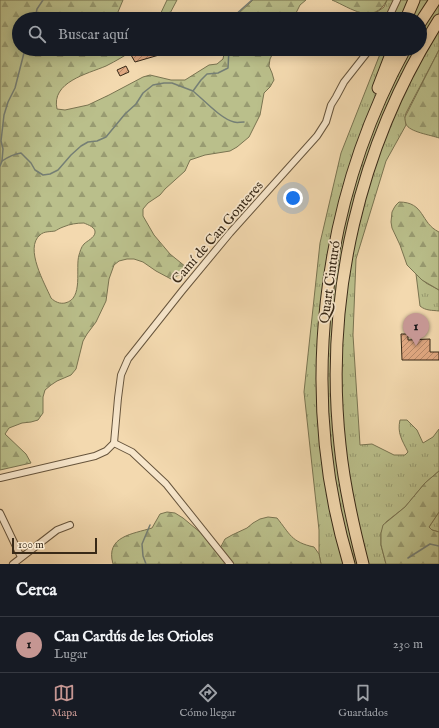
<!DOCTYPE html>
<html lang="es">
<meta charset="utf-8">
<style>
body{margin:0;font-family:"IM FELL English",serif;background:#20242c;color:#f1f3f6}
.scale{position:absolute;left:12px;bottom:10px;width:85px;box-sizing:border-box;padding-left:4px;border:2px solid #382917;border-top:0;font-size:11px;line-height:14px;white-space:nowrap;color:#382917;-webkit-text-stroke:3px #f7e6cb;paint-order:stroke}
.you{position:absolute;left:293px;top:198px;width:14px;height:14px;margin:-10px;border:3px solid #fff;border-radius:50%;background:#1a73e8;box-shadow:0 0 0 6px #1a73e833}
.badge{display:grid;place-items:center;width:26px;height:26px;border-radius:50%;background:#c59692;color:#111;font-size:13px;font-weight:700}
.pin{position:absolute;translate:-50% -33px;filter:drop-shadow(0 1px 2px #0008)}
.pin::after{content:'';position:absolute;top:21px;width:14px;height:12px;background:inherit;clip-path:polygon(0 0,100% 0,50% 100%)}
.list{margin:0;padding:0;list-style:none}
h2{display:flex;justify-content:space-between;align-items:center;height:52px;margin:0;padding:0 16px;font-size:17px}
h2 small{font-size:13px;font-weight:400;color:#9ea1a6}
.list li{display:grid;grid-template-columns:26px 1fr auto;gap:12px;align-items:center;box-sizing:border-box;height:56px;padding:0 16px;border-top:1px solid #363941}
.list b{display:block;font-size:15px;white-space:nowrap}
.list p{margin:0;font-size:13px;white-space:nowrap;color:#9ea1a6}
.list em{font-size:13px;font-style:normal;color:#9ea1a6}
.icon{flex:none;width:22px;height:22px;fill:none;stroke:currentColor;stroke-width:2;stroke-linecap:round;stroke-linejoin:round}
.map{position:relative;flex:none;width:439px;height:564px;overflow:hidden}
.search{position:absolute;background:#171b24;box-shadow:0 2px 10px #0003;left:12px;right:12px;top:12px;height:44px;display:flex;align-items:center;gap:10px;box-sizing:border-box;padding:0 14px;border-radius:22px;color:#9ea1a6;font-size:15px}
.sheet{height:108px;background:#171b24}
nav{display:flex;justify-content:space-around;align-items:center;box-sizing:border-box;height:56px;border-top:1px solid #363941;background:#171b24;font-size:11px;color:#9ea1a6}
nav a{display:grid;justify-items:center;gap:2px}
nav .on{color:#c59692}
.map>svg:first-child{display:block}
</style>
<div class="map">
<svg width="439" height="564" viewBox="0 0 439 564">
<defs>
<pattern id="grass-tufts" width="24" height="20" patternUnits="userSpaceOnUse"><rect width="24" height="20" fill="#babf8b"/><path d="M3 7l-1-3M5 7V3M7 7l1-3M15 17l-1-3M17 17v-4M19 17l1-3" fill="none" stroke="#989b71"/></pattern>
<pattern id="forest-firs" width="22" height="20" patternUnits="userSpaceOnUse"><rect width="22" height="20" fill="#babf8b"/><path d="M5 1l3.5 6h-7zM16 11l3.5 6h-7z" fill="#989b71"/></pattern>
<pattern id="building-hatch" width="6" height="6" patternUnits="userSpaceOnUse"><rect width="6" height="6" fill="#e0a881"/><path d="M-1 1l2-2M0 6l6-6M5 7l2-2" fill="none" stroke="#b78969"/></pattern>
</defs>
<rect width="100%" height="100%" fill="#f3d9af"/>
<filter id="stains"><feTurbulence type="fractalNoise" baseFrequency=".005" numOctaves="4"/><feColorMatrix values="0 0 0 0 .2 0 0 0 0 .09 0 0 0 0 .02 0 0 0 .5 -.17"/></filter>
<radialGradient id="worn" r=".72"><stop offset=".6" stop-color="#630" stop-opacity="0"/><stop offset="1" stop-color="#630" stop-opacity=".3"/></radialGradient>
<g fill="url(#grass-tufts)" stroke="#797451">
<path d="M387,0H439V50L406,113L405,117L406,125L386,161L356,259L353,335L360,445L372,444L394,455H405L408,452C402,440 397,433 400,420H407L417,430L423,443L433,437L439,429V471L425,483L405,507L386,522L381,533V545L386,564H321L319,554V530L304,392L320,243L341,153L382,49H420V19H381L377,12L384,7Z"/>
<path d="M416,274L426,283L439,290V311C432,310 426,311 420,306Z"/>
<path d="M439,512V532L432,530L429,527Z"/>
</g>
<g fill="url(#forest-firs)" stroke="#797451" fill-rule="evenodd">
<path d="M0,0H123L115,19H19V49H112C119,51 128,49 135,49C126,55 116,61 106,66C87,74 51,82 57,109L65,110L88,105L109,95L143,77L150,75L171,80H185L209,65L217,64L223,59L225,49H275L270,59L269,66L272,73L274,80L270,87L264,93L260,115L249,137L237,147L230,151L205,155L190,160L185,171L165,189L160,195L148,203L143,209V216L154,235L170,254L186,267L183,273L171,279L156,271L143,262L134,259H127L119,261L114,265L109,279L106,301L96,322L87,334L83,341L76,369L71,375L57,381L51,385L45,390L43,397V413L38,420L31,422L22,423L9,428L5,434L26,454L31,463L0,470ZM84,223C88,225 96,227 95,233C94,238 87,241 84,244C81,247 80,252 79,255C75,268 84,299 65,303C60,304 55,302 51,298C45,284 24,248 40,235C44,231 50,232 55,231C57,230 60,228 63,227C70,224 77,223 84,223Z"/>
<path d="M167,0H177L167,19H158Z"/>
<path d="M253,0H306L300,5L293,19H235L238,14Z"/>
<path d="M332,0H387C373,26 351,8 332,0Z"/>
<path d="M439,50V138C431,135 409,132 406,124C405,121 405,119 405,117Z"/>
<path d="M399,202C425,202 420,223 439,232V290L422,280L407,265L400,245L392,228L391,222L392,212L394,208L396,205Z"/>
<path d="M439,471V512L429,527L432,530L439,532V564H386L381,545V533L383,525L405,507L425,483Z"/>
<path d="M167,512L175,513L183,518L201,533L212,547L218,552L225,539L232,535L247,528L253,523L260,519L268,517L277,518C290,534 291,542 314,547L319,554L321,564H113C105,536 133,534 152,528L160,514Z"/>
</g>
<g fill="none" stroke-linecap="round" stroke-linejoin="round">
<g stroke="#757f75" stroke-width="1.5">
<path d="M35,19L37,9L43,0"/>
<path d="M233,19L234,16L252,0"/>
<path d="M193,91C204,100 221,119 234,122C237,123 240,122 244,122"/>
<path d="M2,161C8,157 14,154 21,153L31,163L35,170L43,175L50,174L58,170L71,155L81,146L88,142L97,141L106,137L125,114L136,104L143,93L153,85L164,83H172L193,91L201,80L207,74L218,73L228,68L229,49"/>
<path d="M0,166L2,161L3,149L1,141L4,115L8,102L15,88L25,49"/>
<path d="M408,558L430,544L439,546"/>
<path d="M146,564L143,556L142,544L150,525"/>
</g>
</g>
<g fill="url(#building-hatch)" stroke="#382917">
<path d="M141,49H158L159,55L135,62L131,55Z"/>
<path d="M126,66L129,72L120,76L117,70Z"/>
<path d="M401,334H408V340L430,339V352H439V360H402Z"/>
</g>
<g fill="none" stroke-linecap="round" stroke-linejoin="round">
<g stroke="#67553d" stroke-width="8">
<g id="street">
<path d="M388,19L397,0"/>
<path d="M114,443L132,452L166,484L230,564"/>
<path d="M0,478L95,456L106,451L114,443L118,398L121,375L128,359L182,291L230,233L317,136L326,122L331,105L336,97L344,82L370,49"/>
<path d="M0,513L21,557"/>
<path d="M13,564L57,530L70,525"/>
</g>
</g>
<g stroke="#382917" stroke-width="13">
<g id="highway">
<path d="M406,19L414,0"/>
<path d="M420,23L435,0"/>
<path d="M378,88L393,49"/>
<path d="M349,564C298,395 321,203 405,49"/>
<path d="M363,564C353,525 344,486 340,445C324,298 359,145 439,20"/>
</g>
</g>
<use href="#street" stroke="#f7e6cb" stroke-width="6"/>
<use href="#highway" stroke="#f3d9af" stroke-width="11"/>
</g>
<g text-anchor="middle" stroke-width="3.5" stroke-linejoin="round" paint-order="stroke">
<g font-size="14" fill="#382917" stroke="#f7e6cb">
<text transform="translate(217 232) rotate(-49)" y="5">Camí de Can Gonteres</text>
<text transform="translate(329 282) rotate(-82)" y="5">Quart Cinturó</text>
</g>
</g>
<rect width="100%" height="100%" filter="url(#stains)"/>
<rect width="100%" height="100%" fill="url(#worn)"/>
</svg>
<div class="scale">100 m</div>
<div class="you"></div>
<div class="pin badge" style="left:416px;top:346px">1</div>
<div class="search"><svg class="icon" aria-label="search" viewBox="0 0 24 24"><circle cx="10" cy="10" r="6"/><path d="M15 15l6 6"/></svg>Buscar aquí</div>
</div>
<section class="sheet">
<h2>Cerca<small></small></h2>
<ul class="list">
<li><span class="badge">1</span><div><b>Can Cardús de les Orioles</b><p>Lugar</p></div><em>230 m</em></li>
</ul>
</section>
<nav>
<a class="on"><svg class="icon" aria-label="map" viewBox="0 0 24 24"><path d="M3 6l6-2 6 2 6-2v14l-6 2-6-2-6 2zM9 4v14M15 6v14"/></svg>Mapa</a>
<a><svg class="icon" aria-label="directions" viewBox="0 0 24 24"><path d="M12 3l9 9-9 9-9-9zM9 14v-3h6M13 9l2 2-2 2"/></svg>Cómo llegar</a>
<a><svg class="icon" aria-label="saved" viewBox="0 0 24 24"><path d="M7 4h10v16l-5-4-5 4z"/></svg>Guardados</a>
</nav>
